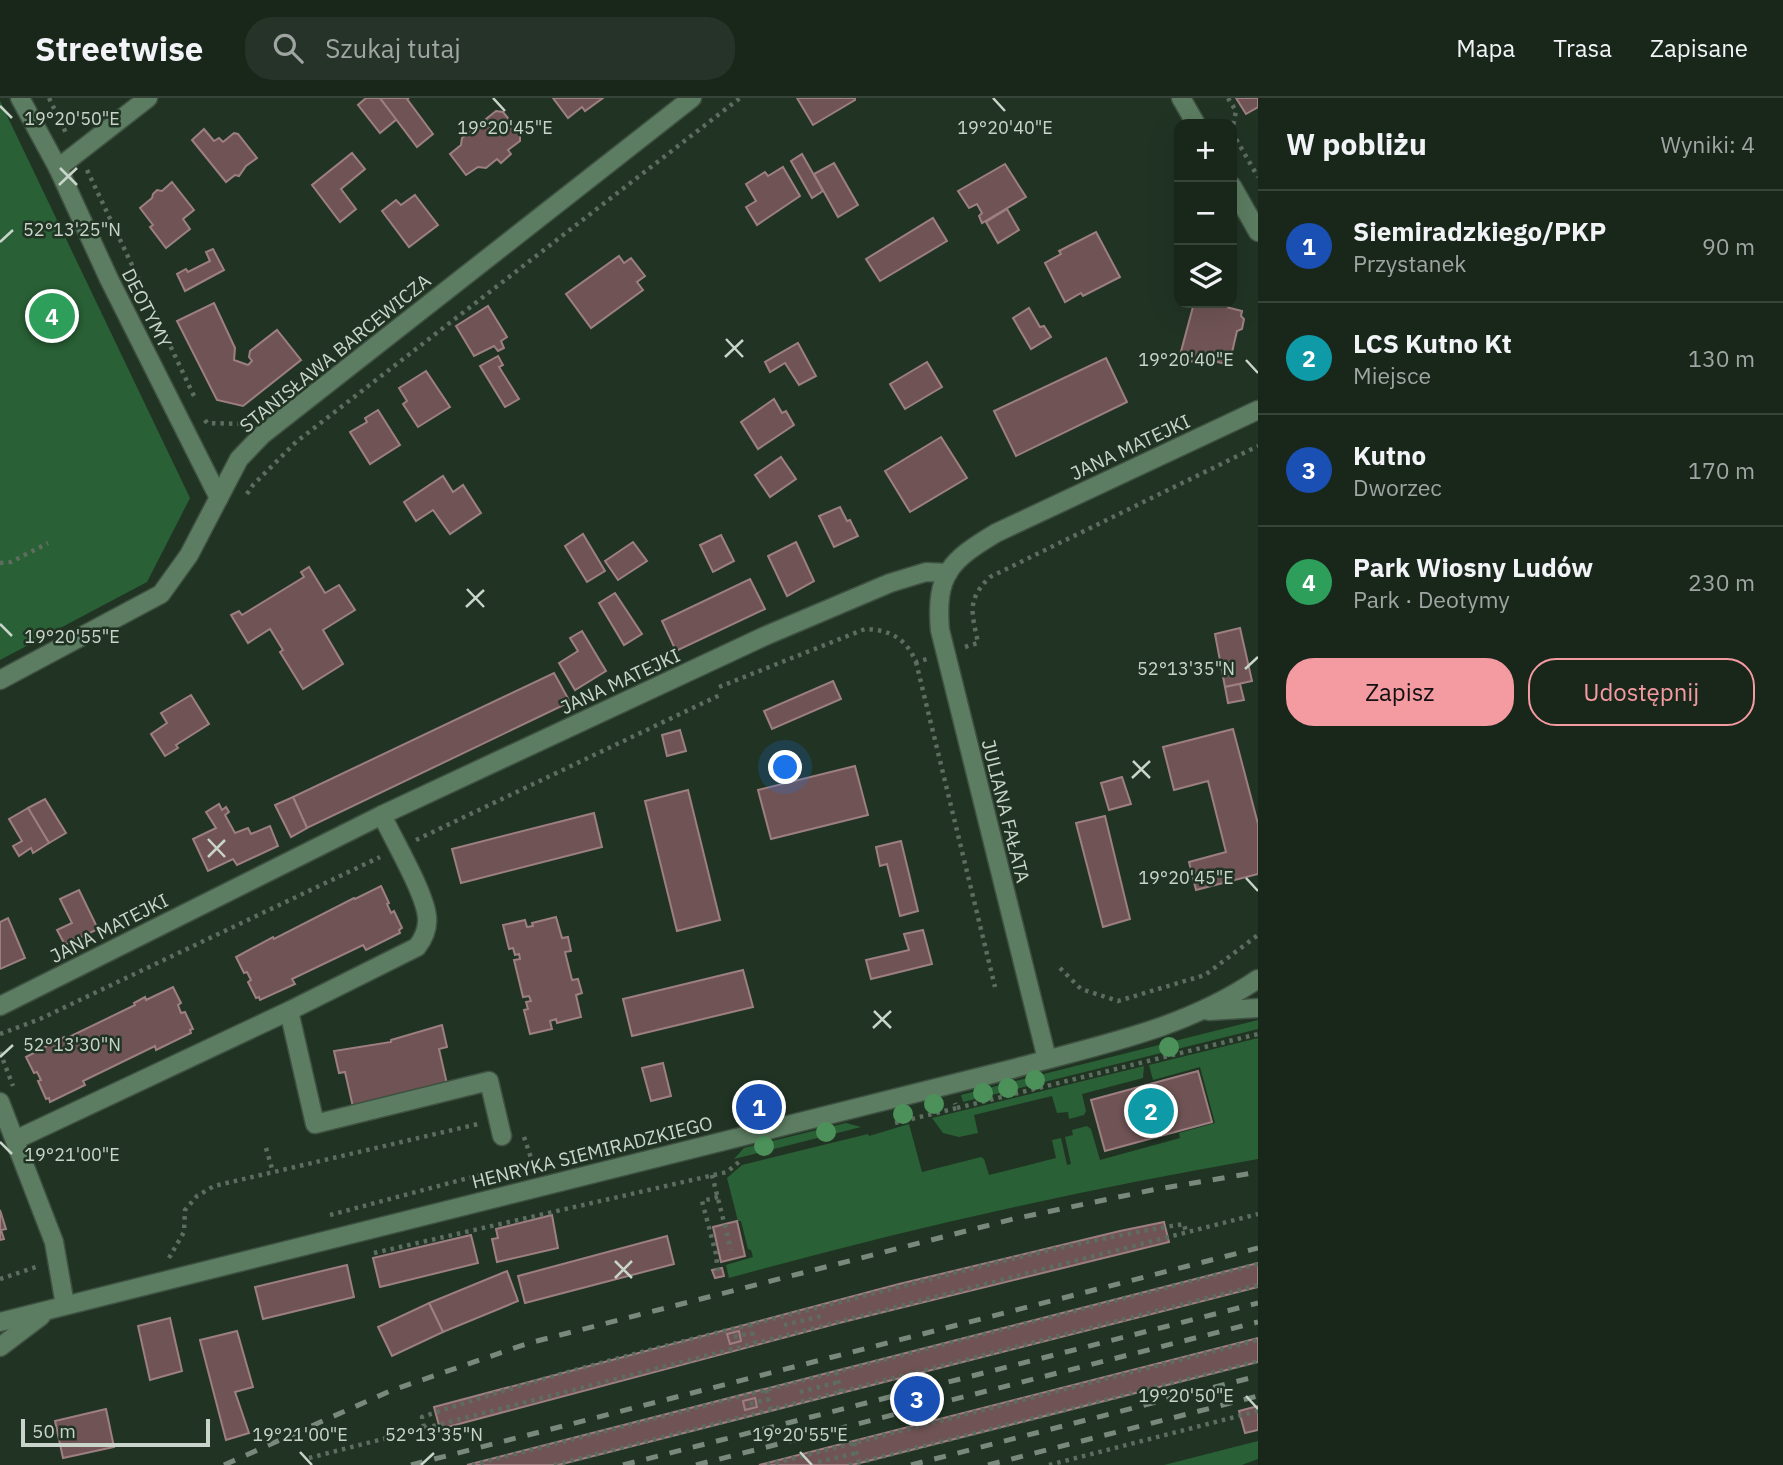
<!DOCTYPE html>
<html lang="pl">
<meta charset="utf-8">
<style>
body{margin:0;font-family:"IBM Plex Sans",sans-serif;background:#263328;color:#f1f3f6}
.controls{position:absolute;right:21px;top:21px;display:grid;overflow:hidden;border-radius:14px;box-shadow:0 7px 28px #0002}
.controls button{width:63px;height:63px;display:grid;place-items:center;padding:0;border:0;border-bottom:2px solid #37443a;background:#19271b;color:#f1f3f6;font:35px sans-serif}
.scale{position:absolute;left:21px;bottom:18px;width:189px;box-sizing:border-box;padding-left:7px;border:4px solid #c9d5ca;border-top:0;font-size:19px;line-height:24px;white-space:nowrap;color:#c9d5ca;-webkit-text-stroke:5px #213424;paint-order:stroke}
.you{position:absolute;left:786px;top:670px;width:24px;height:24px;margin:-18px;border:5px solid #fff;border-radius:50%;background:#1a73e8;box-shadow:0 0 0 10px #1a73e833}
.badge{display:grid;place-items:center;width:46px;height:46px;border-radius:50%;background:#f49aa1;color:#fff;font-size:23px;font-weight:700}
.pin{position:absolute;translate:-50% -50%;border:4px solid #fff;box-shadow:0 2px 7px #0006}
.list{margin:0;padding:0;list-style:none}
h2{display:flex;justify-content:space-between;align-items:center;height:91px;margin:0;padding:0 28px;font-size:30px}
h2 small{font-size:23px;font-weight:400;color:#9fa5a3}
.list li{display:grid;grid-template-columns:46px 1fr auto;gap:21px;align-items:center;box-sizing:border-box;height:112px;padding:0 28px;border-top:2px solid #37443a}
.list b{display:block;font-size:26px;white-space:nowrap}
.list p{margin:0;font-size:23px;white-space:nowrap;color:#9fa5a3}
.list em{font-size:23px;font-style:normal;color:#9fa5a3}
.actions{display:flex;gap:14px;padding:21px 28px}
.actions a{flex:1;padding:16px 0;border:2px solid #f49aa1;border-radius:28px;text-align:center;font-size:24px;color:#f49aa1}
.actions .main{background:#f49aa1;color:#111}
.icon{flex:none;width:38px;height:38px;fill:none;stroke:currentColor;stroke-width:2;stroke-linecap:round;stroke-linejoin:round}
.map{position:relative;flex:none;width:1258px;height:1367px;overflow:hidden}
header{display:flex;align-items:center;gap:42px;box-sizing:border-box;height:98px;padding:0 35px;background:#19271b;border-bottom:2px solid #37443a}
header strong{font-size:33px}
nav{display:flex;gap:38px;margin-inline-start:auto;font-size:24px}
.search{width:490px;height:63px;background:#263328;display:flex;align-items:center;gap:18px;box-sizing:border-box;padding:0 24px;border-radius:28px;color:#9fa5a3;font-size:26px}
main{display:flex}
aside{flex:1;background:#19271b}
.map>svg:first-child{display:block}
</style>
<header>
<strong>Streetwise</strong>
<div class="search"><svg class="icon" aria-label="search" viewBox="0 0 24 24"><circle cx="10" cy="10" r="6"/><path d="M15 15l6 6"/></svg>Szukaj tutaj</div>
<nav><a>Mapa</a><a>Trasa</a><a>Zapisane</a></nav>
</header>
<main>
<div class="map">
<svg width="1258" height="1367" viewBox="0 0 1258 1367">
<rect width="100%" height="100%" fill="#213424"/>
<g fill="#296035">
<path d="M0,3L190,400L147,484L0,562Z"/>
<path d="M1258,922V931L963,1004L961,997Z"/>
<path d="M1258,940V1061C1080,1092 903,1132 729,1180L726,1167L753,1159L751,1152L748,1151L741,1123H738L727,1080L742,1067L868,1036L869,1038L909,1026L922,1074L981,1059L984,1061L989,1077L1056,1060L1052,1042L1061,1040L1067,1067L1071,1066L1065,1039L1073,1037L1072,1032L1087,1028L1091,1031L1100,1062L1180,1040L1179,1035L1215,1025L1200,969L1153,982L1149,967Z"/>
<path d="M1144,968L1143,980L1082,996L1086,1013L1084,1017L1069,1021L1068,1014L1057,1015L1052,998L974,1017L978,1035L959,1039L943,1035L932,1020Z"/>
<path d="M846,1025L861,1029L734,1061L744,1050Z"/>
<path d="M1258,1343V1361L1242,1367H1164Z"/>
</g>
<g fill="#705455" stroke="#9d7f80" stroke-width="2">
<path d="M366,0H380L397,21L380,35L358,7Z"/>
<path d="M380,0H409L407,1L433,36L417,49Z"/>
<path d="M553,0H603L585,13L582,9L568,20Z"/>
<path d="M797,0H855V2L813,27Z"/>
<path d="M1236,0H1258V9L1246,16Z"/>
<path d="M496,13L503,14L520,35V43L508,52L511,56L501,65L497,61L486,70L478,69L466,77L450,56L461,47L462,40Z"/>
<path d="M204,31L214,43L219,40L223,44L234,35L238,36L257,60L246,68L239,78L235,77L226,84L192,42Z"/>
<path d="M352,55L365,71L341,91L356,111L340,124L312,87Z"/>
<path d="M802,56L823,93L812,100L791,63Z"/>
<path d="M834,65L858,107L838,119L814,76Z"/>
<path d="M1005,66L1026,99L982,125L979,118L982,115L977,106L969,110L958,93Z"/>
<path d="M783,69L800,98L757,127L746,109L756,103L746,86L765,74L768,78Z"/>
<path d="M172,84L194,112L183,121L190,131L166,150L150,129L153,127L140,110L152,100L153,96L157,92L162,93Z"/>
<path d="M415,97L438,127L409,149L382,113L396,102L401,107Z"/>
<path d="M1007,111L1019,132L998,145L986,124Z"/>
<path d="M933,120L947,143L880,183L866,161Z"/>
<path d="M1096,134L1120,179L1083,198L1081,195L1065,204L1045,165L1061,156L1059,153Z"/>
<path d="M213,151L224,172L185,193L177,176L186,171L188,174L210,163L206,154Z"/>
<path d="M619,158L624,165L631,160L645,178L637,184L643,192L591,230L566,196Z"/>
<path d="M214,205L235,250L234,262L248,267L252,263L249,259L250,253L277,232L301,262L243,308L217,302L177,223Z"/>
<path d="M1194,205H1210L1242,213L1241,218L1244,221L1242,231L1237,233L1229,267L1199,259V265L1179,261Z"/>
<path d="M488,208L507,239L501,243L504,250L498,253L494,248L474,258L456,228Z"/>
<path d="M1029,210L1040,229L1044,228L1051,239L1031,251L1013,220Z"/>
<path d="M798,245L816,278L799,287L785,265L770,274L765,264Z"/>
<path d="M498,258L503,267L499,269L519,301L505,309L480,268Z"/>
<path d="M1106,260L1127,304L1016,358L994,313Z"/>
<path d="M927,264L942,289L905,311L890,286Z"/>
<path d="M426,273L450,309L418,329L403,306L407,303L399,290Z"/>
<path d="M774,301L782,315L786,313L794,327L758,351L741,324Z"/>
<path d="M378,312L400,347L370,366L350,334L367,324L365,320Z"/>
<path d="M941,339L967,380L910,414L885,373Z"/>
<path d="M781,359L796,381L770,399L755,377Z"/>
<path d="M443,378L453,394L463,387L481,415L450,436L433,412L416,423L404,404Z"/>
<path d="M840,409L847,423L850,422L858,438L834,449L819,418Z"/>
<path d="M583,436L605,473L587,484L565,448Z"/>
<path d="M721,437L734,463L713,474L700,447Z"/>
<path d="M633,444L647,463L618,482L605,463Z"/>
<path d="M796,444L814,483L787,498L768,458Z"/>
<path d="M309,469L325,495L339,487L355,512L323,532L343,566L303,591L280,554L283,552L270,531L248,545L231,517L239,513L242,517L304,479L301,474Z"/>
<path d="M750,481L765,511L676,553L662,523Z"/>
<path d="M615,495L642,536L624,547L599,505Z"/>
<path d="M1240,530L1252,583L1225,589L1215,536Z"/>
<path d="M582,533L606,573L575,592L559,565L578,553L570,540Z"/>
<path d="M554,575L570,604L307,730L293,699Z"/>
<path d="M833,583L841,601L772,631L764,613Z"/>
<path d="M1240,586L1244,602L1228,605L1225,589Z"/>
<path d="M191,597L209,626L176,647L178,650L165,658L151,636L167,625L161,615Z"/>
<path d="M1233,631L1258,726V776L1196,792L1189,764L1226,754L1208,683L1174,692L1163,649Z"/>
<path d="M680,632L686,653L667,658L662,637Z"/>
<path d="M855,668L868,717L771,741L758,692Z"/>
<path d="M1122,679L1131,706L1109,712L1101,685Z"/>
<path d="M688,692L720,822L677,833L645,703Z"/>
<path d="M293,699L307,730L291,739L275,707Z"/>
<path d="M45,701L66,735L49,745L28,710Z"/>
<path d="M219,706L222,712L226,709L229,714L225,717L235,735L248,730L251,736L270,728L278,748L237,767L233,761L208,773L193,741L216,730L206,714Z"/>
<path d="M28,710L49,745L33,755L31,750L19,758L13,748L22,743L9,721Z"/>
<path d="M594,715L602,749L461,785L452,751Z"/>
<path d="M1105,718L1130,821L1103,829L1076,725Z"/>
<path d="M901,743L918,813L900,818L887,766L880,768L876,749Z"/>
<path d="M381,788L389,805L387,806L391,815L394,813L402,830L399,832L400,835L366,852L363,847L292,881L295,886L260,902L259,899L256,900L248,884L251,882L247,874L244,875L236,859L273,839L274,841L354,800L355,801Z"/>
<path d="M79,792L98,831L65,847L57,832L72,825L60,801Z"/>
<path d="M556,819L562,840L568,839L571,853L565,854L572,882L578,881L582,895L576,897L581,919L557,925L556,921L550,923L552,931L530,936L524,912L528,911L526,904L531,903L529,898L523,899L514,862L520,861L519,856L515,857L513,850L509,851L503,827L525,822L527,829L533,828L532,825Z"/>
<path d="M8,820L25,860L0,871V824Z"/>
<path d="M923,832L932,866L871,881L866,862L909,852L904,836Z"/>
<path d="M743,872L753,909L632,938L623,901Z"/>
<path d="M173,889L181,905L178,907L181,915L185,914L193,931L190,932L191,935L156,952L155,948L83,983L85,987L50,1004L49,1000L46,1001L38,983L41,982L37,974L34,975L26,959L64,939L65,941L135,907L134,905L145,899L146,902Z"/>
<path d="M442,927L447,949L439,951L447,986L386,999V1001L353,1009L345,974L339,975L334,953L391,944V942Z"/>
<path d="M663,965L671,998L651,1003L642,970Z"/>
<path d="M1198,973L1212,1024L1105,1053L1091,1002Z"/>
<path d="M0,1112L6,1131L1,1132L4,1141L0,1142Z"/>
<path d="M552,1117L558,1150L497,1164L492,1141L498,1140L496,1131Z"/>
<path d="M737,1123L745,1158L721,1164L713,1129Z"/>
<path d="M1164,1124L1169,1144L839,1225L440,1331L434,1309L899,1186L1120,1133Z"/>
<path d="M471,1137L478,1165L380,1189L373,1160Z"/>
<path d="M667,1138L674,1166L525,1205L518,1178Z"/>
<path d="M1258,1165V1189L558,1367H467Z"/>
<path d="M347,1167L354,1199L263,1221L255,1189Z"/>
<path d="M722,1170L724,1178L715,1180L712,1172Z"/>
<path d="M507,1173L518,1203L443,1234L429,1205Z"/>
<path d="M429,1205L443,1234L392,1258L378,1229Z"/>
<path d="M170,1220L182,1273L150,1282L138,1228Z"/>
<path d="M237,1233L253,1289L235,1294L249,1335L226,1342L200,1242Z"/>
<path d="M739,1233L741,1243L730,1246L727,1236Z"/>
<path d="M1258,1240V1264L852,1367H759Z"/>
<path d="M755,1300L757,1309L745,1312L743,1303Z"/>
<path d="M1258,1308V1332L1245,1335L1239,1313Z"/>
<path d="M106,1311L114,1349L63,1360L55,1323Z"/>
</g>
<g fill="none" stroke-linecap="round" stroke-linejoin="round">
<g stroke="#3f5142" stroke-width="21">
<g id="minor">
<path d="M20,0L58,70L109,181L219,400"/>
<path d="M1181,0L1196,26"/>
<path d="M58,70L148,0"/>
<path d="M1232,88L1258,134"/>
<path d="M0,582L161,496L189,457L239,361L262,337L692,0"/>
<path d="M0,908L382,717L765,538L890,485L926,474L948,475"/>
<path d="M289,913L315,1026L489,983L502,1038"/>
<path d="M1209,913L1258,910"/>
<path d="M1047,961L940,532C935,476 951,462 996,435L1258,312"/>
<path d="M0,1004L54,1144L65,1207"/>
<path d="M15,1042L289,913L417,849C424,840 428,830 427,819C425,795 393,741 382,717"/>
<path d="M0,1224L1012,971C1098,947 1183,932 1258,881"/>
<path d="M0,1249L41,1218"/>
</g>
</g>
<g stroke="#5d6d5f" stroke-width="4.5" stroke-dasharray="3.5 5" stroke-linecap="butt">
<path d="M49,0L67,37"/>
<path d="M1228,0L1236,13L1232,33"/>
<path d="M1232,34L1258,79"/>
<path d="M87,72L194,298"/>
<path d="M205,322L207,325L243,326"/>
<path d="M247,396L253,387L296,344L740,0"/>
<path d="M0,465L11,464L48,445"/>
<path d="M965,549L978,545C972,515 966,502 990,479L1258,348"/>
<path d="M916,564L995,889"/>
<path d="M719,589L865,531C890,532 906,540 916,564L927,561"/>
<path d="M416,742L722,596"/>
<path d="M1060,870L1081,891L1118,903L1205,877L1258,837"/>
<path d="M0,936L40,921L380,759"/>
<path d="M0,954L13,988"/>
<path d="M957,1010L1258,936"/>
<path d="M895,1025L957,1010L955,1005"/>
<path d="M524,1039L532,1063L538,1067"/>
<path d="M266,1050L273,1074"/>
<path d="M712,1077L731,1152"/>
<path d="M718,1099L702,1103L716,1156L718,1175"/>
<path d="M330,1117L532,1063"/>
<path d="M374,1155L727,1074L740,1063"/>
<path d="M169,1160L184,1134L185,1112L197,1098L214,1088L478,1026"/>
<path d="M0,1181L39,1168"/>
<path d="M750,1226L755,1244"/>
<path d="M784,1227L822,1218"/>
<path d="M734,1239L752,1235"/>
<path d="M836,1274L841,1294"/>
<path d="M766,1292L771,1312"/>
<path d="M800,1294L839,1284"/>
<path d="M750,1306L769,1301"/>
<path d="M424,1329L422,1319C551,1275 684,1243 816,1210C938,1179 1060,1146 1184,1126L1186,1134"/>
<path d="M854,1345L859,1364"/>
<path d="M309,1360L1258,1116"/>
<path d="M818,1364L857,1355"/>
<path d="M472,1367L1258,1166"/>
<path d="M554,1367L1258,1187"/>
<path d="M767,1367L1258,1242"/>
<path d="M849,1367L1258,1263"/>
<path d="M1049,1367L1258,1313"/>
</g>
<use href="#minor" stroke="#5c7d61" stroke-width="18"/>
<g stroke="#79897b" stroke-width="5" stroke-dasharray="12 12" stroke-linecap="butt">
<path d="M224,1367L390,1293L529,1245L1013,1121L1152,1092L1258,1074"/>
<path d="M411,1367L1258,1150"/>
<path d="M623,1367L1258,1205"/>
<path d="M696,1367L1258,1224"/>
<path d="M911,1367L1258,1278"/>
<path d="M988,1367L1258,1298"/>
</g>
</g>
<g fill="#4c915a">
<circle cx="1169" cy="949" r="10"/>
<circle cx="1035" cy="982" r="10"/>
<circle cx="1008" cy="990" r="10"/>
<circle cx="983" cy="995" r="10"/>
<circle cx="934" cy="1006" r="10"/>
<circle cx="903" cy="1016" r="10"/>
<circle cx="826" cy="1034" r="10"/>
<circle cx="764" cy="1048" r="10"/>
</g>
<path fill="none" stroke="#c9d5ca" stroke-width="2.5" d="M493,0L505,13M993,0L1005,13M0,8L12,20M60,70L77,87M59,87L77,70M0,144L13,132M726,241L743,259M725,259L743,242M1246,262L1258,275M467,491L484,509M466,509L484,492M0,526L12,538M1245,571L1258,559M1133,663L1150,680M1132,680L1150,663M208,741L225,759M208,759L225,742M1246,780L1258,793M874,913L891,930M873,930L891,913M0,959L13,947M0,1044L12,1056M615,1163L632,1180M615,1180L632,1163M1246,1298L1258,1311M300,1354L312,1367M800,1354L812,1367M421,1367L434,1355"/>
<g text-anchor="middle" stroke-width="5" stroke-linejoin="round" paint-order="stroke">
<g font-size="19" fill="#c9d5ca" stroke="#213424">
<text transform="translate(147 210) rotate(63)" y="7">DEOTYMY</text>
<text transform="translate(335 255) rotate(-39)" y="7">STANISŁAWA BARCEWICZA</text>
<text transform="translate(1130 349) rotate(-25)" y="7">JANA MATEJKI</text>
<text transform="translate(620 583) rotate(-25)" y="7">JANA MATEJKI</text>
<text transform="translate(1006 713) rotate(76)" y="7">JULIANA FAŁATA</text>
<text transform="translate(109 830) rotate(-27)" y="7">JANA MATEJKI</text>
<text transform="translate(592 1054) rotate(-14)" y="7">HENRYKA SIEMIRADZKIEGO</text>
</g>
</g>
<g font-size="18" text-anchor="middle" fill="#c9d5ca" stroke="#213424" stroke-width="5" stroke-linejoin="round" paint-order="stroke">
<text x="72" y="27">19°20'50"E</text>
<text x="505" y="36">19°20'45"E</text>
<text x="1005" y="36">19°20'40"E</text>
<text x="72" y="138">52°13'25"N</text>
<text x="1186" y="268">19°20'40"E</text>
<text x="72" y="545">19°20'55"E</text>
<text x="1186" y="577">52°13'35"N</text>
<text x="1186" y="786">19°20'45"E</text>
<text x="72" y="953">52°13'30"N</text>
<text x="72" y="1063">19°21'00"E</text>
<text x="1186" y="1304">19°20'50"E</text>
<text x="300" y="1343">19°21'00"E</text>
<text x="800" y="1343">19°20'55"E</text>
<text x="434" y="1343">52°13'35"N</text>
</g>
</svg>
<div class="controls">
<button>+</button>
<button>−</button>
<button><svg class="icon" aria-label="layers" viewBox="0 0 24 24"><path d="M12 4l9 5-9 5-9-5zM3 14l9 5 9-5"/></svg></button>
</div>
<div class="scale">50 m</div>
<div class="you"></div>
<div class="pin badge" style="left:759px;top:1009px;background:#1a4fb4">1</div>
<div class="pin badge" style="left:1151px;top:1013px;background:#0f9aa8">2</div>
<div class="pin badge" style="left:917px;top:1301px;background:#1a4fb4">3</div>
<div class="pin badge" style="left:52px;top:218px;background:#2e9e5b">4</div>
</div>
<aside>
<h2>W pobliżu<small>Wyniki: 4</small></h2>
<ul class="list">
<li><span class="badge" style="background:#1a4fb4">1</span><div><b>Siemiradzkiego/PKP</b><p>Przystanek</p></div><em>90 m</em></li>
<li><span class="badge" style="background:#0f9aa8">2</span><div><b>LCS Kutno Kt</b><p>Miejsce</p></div><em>130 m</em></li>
<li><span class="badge" style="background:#1a4fb4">3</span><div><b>Kutno</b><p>Dworzec</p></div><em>170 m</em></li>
<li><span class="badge" style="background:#2e9e5b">4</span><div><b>Park Wiosny Ludów</b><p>Park · Deotymy</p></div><em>230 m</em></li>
</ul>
<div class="actions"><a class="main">Zapisz</a><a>Udostępnij</a></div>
</aside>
</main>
